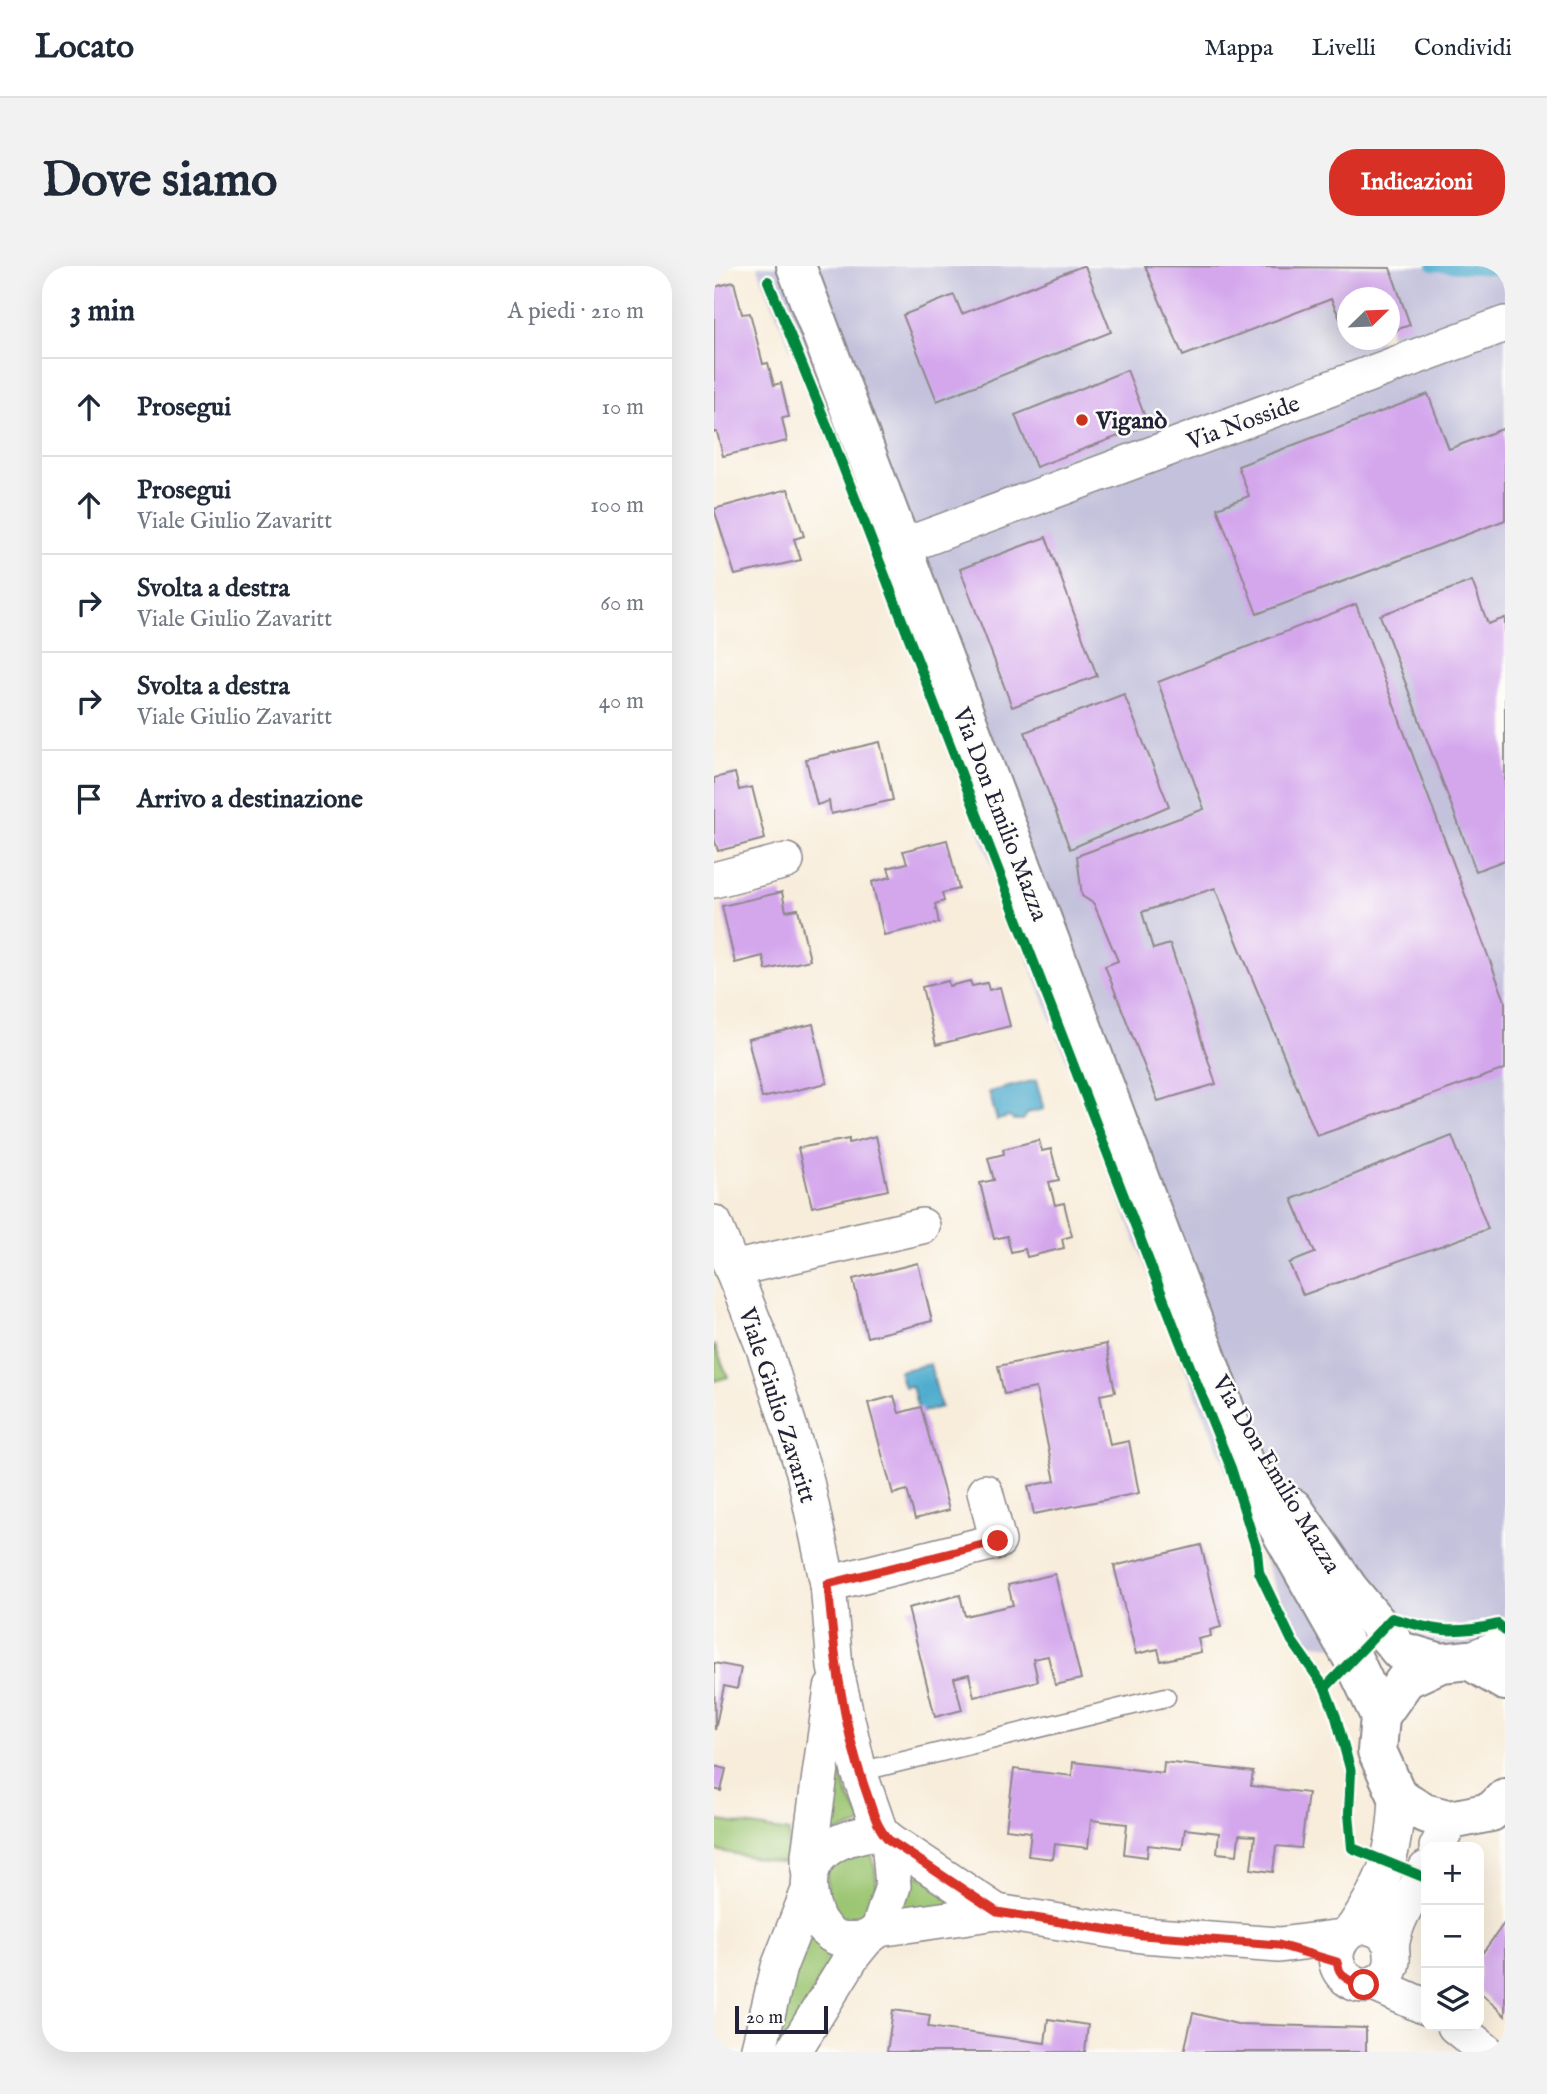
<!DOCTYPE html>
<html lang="it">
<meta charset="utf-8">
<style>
body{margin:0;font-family:"IM FELL English",serif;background:#f2f2f3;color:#1f2937}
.controls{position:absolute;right:21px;bottom:21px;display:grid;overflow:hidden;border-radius:14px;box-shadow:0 7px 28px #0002}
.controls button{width:63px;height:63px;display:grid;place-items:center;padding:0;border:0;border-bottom:2px solid #e0e1e3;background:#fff;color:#1f2937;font:35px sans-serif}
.compass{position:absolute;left:623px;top:21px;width:63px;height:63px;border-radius:50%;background:#fff;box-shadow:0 7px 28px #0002;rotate:67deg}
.scale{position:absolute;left:21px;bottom:18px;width:93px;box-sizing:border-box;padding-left:7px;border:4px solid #22223b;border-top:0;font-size:19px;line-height:24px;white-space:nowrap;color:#22223b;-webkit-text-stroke:5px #fdfcf7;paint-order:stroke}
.stop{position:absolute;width:21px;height:21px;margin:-16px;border:5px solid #d93025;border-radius:50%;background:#fff}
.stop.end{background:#d93025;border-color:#fff;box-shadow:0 2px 7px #0008}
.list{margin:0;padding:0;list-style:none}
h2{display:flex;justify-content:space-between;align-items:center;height:91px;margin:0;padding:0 28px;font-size:30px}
h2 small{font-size:23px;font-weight:400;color:#747a83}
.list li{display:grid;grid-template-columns:46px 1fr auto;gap:21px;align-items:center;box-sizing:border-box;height:98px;padding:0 28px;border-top:2px solid #e0e1e3}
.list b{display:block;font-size:26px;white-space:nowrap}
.list p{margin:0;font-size:23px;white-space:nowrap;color:#747a83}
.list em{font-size:23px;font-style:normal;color:#747a83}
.icon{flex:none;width:38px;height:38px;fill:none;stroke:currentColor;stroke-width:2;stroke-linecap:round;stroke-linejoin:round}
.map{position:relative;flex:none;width:791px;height:1786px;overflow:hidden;border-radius:28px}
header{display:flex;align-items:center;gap:42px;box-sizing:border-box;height:98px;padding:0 35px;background:#fff;border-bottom:2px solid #e0e1e3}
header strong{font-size:33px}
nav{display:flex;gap:38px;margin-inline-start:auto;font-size:24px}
.intro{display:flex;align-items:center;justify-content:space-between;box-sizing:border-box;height:168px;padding:0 42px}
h1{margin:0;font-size:49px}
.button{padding:18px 32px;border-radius:28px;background:#d93025;color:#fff;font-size:24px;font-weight:700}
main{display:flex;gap:42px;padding:0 42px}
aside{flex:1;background:#fff;border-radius:28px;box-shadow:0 7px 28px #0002}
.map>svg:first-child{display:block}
</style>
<header>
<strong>Locato</strong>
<nav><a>Mappa</a><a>Livelli</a><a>Condividi</a></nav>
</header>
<div class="intro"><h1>Dove siamo</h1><a class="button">Indicazioni</a></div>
<main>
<aside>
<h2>3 min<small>A piedi · 210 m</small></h2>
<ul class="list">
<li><svg class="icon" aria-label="ahead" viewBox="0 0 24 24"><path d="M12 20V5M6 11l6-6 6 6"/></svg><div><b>Prosegui</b></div><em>10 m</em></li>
<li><svg class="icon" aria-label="ahead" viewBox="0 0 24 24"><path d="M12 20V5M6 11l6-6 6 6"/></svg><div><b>Prosegui</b><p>Viale Giulio Zavaritt</p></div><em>100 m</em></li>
<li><svg class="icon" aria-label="right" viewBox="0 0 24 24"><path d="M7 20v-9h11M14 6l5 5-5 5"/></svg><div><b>Svolta a destra</b><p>Viale Giulio Zavaritt</p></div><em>60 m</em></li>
<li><svg class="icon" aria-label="right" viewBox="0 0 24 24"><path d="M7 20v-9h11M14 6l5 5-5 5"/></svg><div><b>Svolta a destra</b><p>Viale Giulio Zavaritt</p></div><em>40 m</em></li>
<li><svg class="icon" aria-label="arrive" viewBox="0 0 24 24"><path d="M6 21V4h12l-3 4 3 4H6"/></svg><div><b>Arrivo a destinazione</b></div></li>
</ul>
</aside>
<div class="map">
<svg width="791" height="1786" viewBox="0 0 791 1786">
<rect width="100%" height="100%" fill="#fdfcf7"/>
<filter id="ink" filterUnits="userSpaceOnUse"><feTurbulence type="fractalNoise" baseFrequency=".0143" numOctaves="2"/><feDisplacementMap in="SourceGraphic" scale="14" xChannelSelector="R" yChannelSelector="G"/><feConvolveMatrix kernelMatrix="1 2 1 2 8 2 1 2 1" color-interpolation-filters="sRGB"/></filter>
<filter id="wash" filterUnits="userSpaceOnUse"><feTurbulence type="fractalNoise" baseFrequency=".00686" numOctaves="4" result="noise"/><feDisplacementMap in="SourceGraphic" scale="28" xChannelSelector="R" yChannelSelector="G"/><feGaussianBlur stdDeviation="1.57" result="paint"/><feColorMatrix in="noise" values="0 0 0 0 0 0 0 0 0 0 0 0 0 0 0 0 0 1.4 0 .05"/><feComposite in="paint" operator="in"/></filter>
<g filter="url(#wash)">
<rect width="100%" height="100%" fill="#f8eddb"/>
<path fill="#c3c1db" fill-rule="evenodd" d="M43,0H791V1399L584,1376L465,1088L146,254ZM634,32H676V74H634Z"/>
<g fill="#9cc673" stroke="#5f7457" stroke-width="2">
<path d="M0,1078L14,1111L0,1115Z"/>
<path d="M119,1485L134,1529L150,1558L111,1570Z"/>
<path d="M0,1554L75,1566L74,1598L0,1584Z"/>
<path d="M156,1584C163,1604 167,1630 154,1649C151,1654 142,1659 137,1663L115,1650L112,1600L125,1587Z"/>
<path d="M188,1597L247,1637L180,1656Z"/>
<path d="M91,1660L123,1682L67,1786H53Z"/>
</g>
<g fill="#51adcf" stroke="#3a6885" stroke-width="2">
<path d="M322,814L330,843L314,847L309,854H299L296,851L283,854L275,826Z"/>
<path d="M216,1098L227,1141L205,1147L198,1120L190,1121L185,1105Z"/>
</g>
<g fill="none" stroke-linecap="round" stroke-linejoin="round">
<path stroke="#51adcf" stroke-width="10" d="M718,0L791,5"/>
</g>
<g id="blocks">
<g fill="#d4a7ed">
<path d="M368,0H371L397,66L223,135L189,49L240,29L248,48Z"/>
<path d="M431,0L676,2L696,59L676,66V32H634V70L617,33L469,90Z"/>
<path d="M20,16L28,48L36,47L49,98L54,97L60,119L67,117L75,151L68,152L73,175L9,190L3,166H0V21Z"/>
<path d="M635,74H654L638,80Z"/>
<path d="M413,104L434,159L322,201L301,149Z"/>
<path d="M714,128L735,183L791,162V254L543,348L503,242L535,230L524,200Z"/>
<path d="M74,223L90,270L80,273L87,294L21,309L0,243Z"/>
<path d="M332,271L383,410L298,441L246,303Z"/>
<path d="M758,315L774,358L791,352V594L762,605L666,349Z"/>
<path d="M642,338L791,735V803L603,870L501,622L428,646L439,683L456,678L502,818L444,835L391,700L404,695L380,638L368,630L363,590L490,543L444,416Z"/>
<path d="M410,428L455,540L356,583L311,466Z"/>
<path d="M166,476L179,534L117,548L115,535L103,539L92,493Z"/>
<path d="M21,507L25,524L38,521L51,573L4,585L0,572V512Z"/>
<path d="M233,574L245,623L228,627L230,635L221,638L225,657L170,669L158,616L177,611L174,602L193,597L189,585Z"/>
<path d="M68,626L72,645L84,643L96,694L52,704L49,690L21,697L8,640Z"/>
<path d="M234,715L235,720L256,715L258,720L273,717L275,724L286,721L296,760L222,779L208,721Z"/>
<path d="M99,758L113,817L48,832L34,773Z"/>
<path d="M162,870L174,924L98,941L84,882L135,873V877Z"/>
<path d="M738,870L774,963L589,1029L575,997L601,987L578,933Z"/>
<path d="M325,874L328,885L337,883L345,914L335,916L341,939L350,937L358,970L348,973L350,982L313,991L311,983L297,986L293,970L280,973L266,917L280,914L274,892L290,888L289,883Z"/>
<path d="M204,997L218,1055L153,1071L139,1013Z"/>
<path d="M392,1078L401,1126L386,1129L396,1179L415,1175L425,1227L320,1248L314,1220L341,1215L322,1122L290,1128L284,1100Z"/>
<path d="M180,1130L185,1147L207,1141L235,1244L201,1253L193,1224L179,1228L154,1137Z"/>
<path d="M487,1279L507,1361L496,1364L497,1370L484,1373L487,1386L447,1395L444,1383L422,1388L400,1300Z"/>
<path d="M341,1308L367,1413L341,1419L334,1390L319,1393L324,1415L260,1431L255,1408L240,1412L248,1444L221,1451L194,1342L246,1329L251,1350L299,1339L294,1319Z"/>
<path d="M0,1397L27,1402L23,1423L10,1420L1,1464Z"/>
<path d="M359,1496L449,1507L450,1496L539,1506L537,1520L594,1527L587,1582L562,1580L559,1606L537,1603L541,1570L525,1569L523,1589L503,1587L505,1567L471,1563L468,1583L434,1579L433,1591L410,1588L413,1558L377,1554L374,1582L341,1578L339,1593L314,1590L317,1566L292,1563L300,1503L358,1510Z"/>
<path d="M0,1500L12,1503L7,1525L0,1523Z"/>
<path d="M791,1656V1750L765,1725V1692Z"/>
<path d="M179,1744L216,1749L214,1761L331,1777L334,1753L374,1759L371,1786H173Z"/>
<path d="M479,1747L523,1758L652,1762V1786H470Z"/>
</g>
</g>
</g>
<g filter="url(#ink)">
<use href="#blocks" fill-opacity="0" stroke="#8d888b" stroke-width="2"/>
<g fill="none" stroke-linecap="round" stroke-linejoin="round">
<g stroke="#8d888b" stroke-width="21">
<path id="service" d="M145,1506L452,1431"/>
</g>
<g stroke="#8d888b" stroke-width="38">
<g id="minor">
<path d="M187,281L791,58"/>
<path d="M0,614L72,595"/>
<path d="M0,957L50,1082L90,1206L114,1318L121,1401L145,1506L166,1566"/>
<path d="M18,1003L208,960"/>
<path d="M114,1318L284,1275L271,1226"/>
<path d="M755,1394L791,1379"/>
<path d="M723,1581L737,1554"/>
<path d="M95,1604V1589L118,1422"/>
<path d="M165,1663L283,1646L428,1669L565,1679L628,1671"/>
<path d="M639,1663C672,1613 681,1589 683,1529"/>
<path d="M152,1673C144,1673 132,1675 124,1672C113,1669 103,1655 100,1644C82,1591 119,1571 166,1566L175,1574L283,1646"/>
<path d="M677,1678C674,1674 670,1668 667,1666C635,1645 604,1693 635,1714C642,1719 652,1721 661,1717C667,1715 674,1709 676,1703C681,1693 676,1686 678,1676C682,1651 701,1625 712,1603"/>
<path d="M660,1718L712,1741"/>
<path d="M741,1760L773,1786"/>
<path d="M44,1786L65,1701L94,1627"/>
<path d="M79,1786L139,1689L152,1673L165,1663L179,1620L175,1574"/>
</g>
</g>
<g stroke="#8d888b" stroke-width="42">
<g id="tertiary">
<path d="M82,0L494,1095L532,1204L639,1393L666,1450"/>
<path d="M579,1242L634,1322L686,1385L727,1397"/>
<path d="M791,1415L755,1394L727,1397L692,1413L666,1450L663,1485L683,1529L710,1547L737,1554L777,1546L791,1532"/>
</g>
</g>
<use href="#service" stroke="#fff" stroke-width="18"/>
<use href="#minor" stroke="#fff" stroke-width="35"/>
<use href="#tertiary" stroke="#fff" stroke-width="38"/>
<g stroke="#fdfcf7" stroke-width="15">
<g id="cycleway">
<path d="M54,15L116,167L465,1073L517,1202L543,1285L545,1306L578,1375L611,1422L622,1451L637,1506L635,1547L638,1582L712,1612"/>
<path d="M611,1422L678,1352C722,1365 738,1369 784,1358L791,1365"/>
</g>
</g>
<use href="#cycleway" stroke="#00873e" stroke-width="10"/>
</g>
</g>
<g fill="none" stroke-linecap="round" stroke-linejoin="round" filter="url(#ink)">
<path stroke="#d93025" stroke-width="9" d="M284,1275L114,1318C120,1390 129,1462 154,1531C159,1546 163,1562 175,1574L283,1646L428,1669L565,1679L623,1696C625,1711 636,1716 650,1719"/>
</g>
<circle fill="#c8321e" stroke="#fdfcf7" stroke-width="2.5" cx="368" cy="154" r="7"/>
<g text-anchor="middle" stroke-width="5" stroke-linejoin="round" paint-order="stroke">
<g font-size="24" font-weight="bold" fill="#22223b" stroke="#fdfcf7" text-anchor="start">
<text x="382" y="162">Viganò</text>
</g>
<g font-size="24" fill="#22223b" stroke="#fdfcf7">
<text transform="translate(529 156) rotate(-20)" y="8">Via Nosside</text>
<text transform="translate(287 548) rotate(69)" y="8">Via Don Emilio Mazza</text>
<text transform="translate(64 1139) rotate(72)" y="8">Viale Giulio Zavaritt</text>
<text transform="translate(563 1208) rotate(59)" y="8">Via Don Emilio Mazza</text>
</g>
</g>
</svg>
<div class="controls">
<button>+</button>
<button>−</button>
<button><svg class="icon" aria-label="layers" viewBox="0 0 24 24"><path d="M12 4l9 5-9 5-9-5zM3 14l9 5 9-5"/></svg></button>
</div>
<svg class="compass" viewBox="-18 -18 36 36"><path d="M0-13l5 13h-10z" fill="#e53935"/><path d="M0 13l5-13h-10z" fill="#747a83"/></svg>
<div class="scale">20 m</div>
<div class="stop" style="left:650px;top:1719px"></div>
<div class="stop end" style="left:284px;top:1275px"></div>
</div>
</main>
